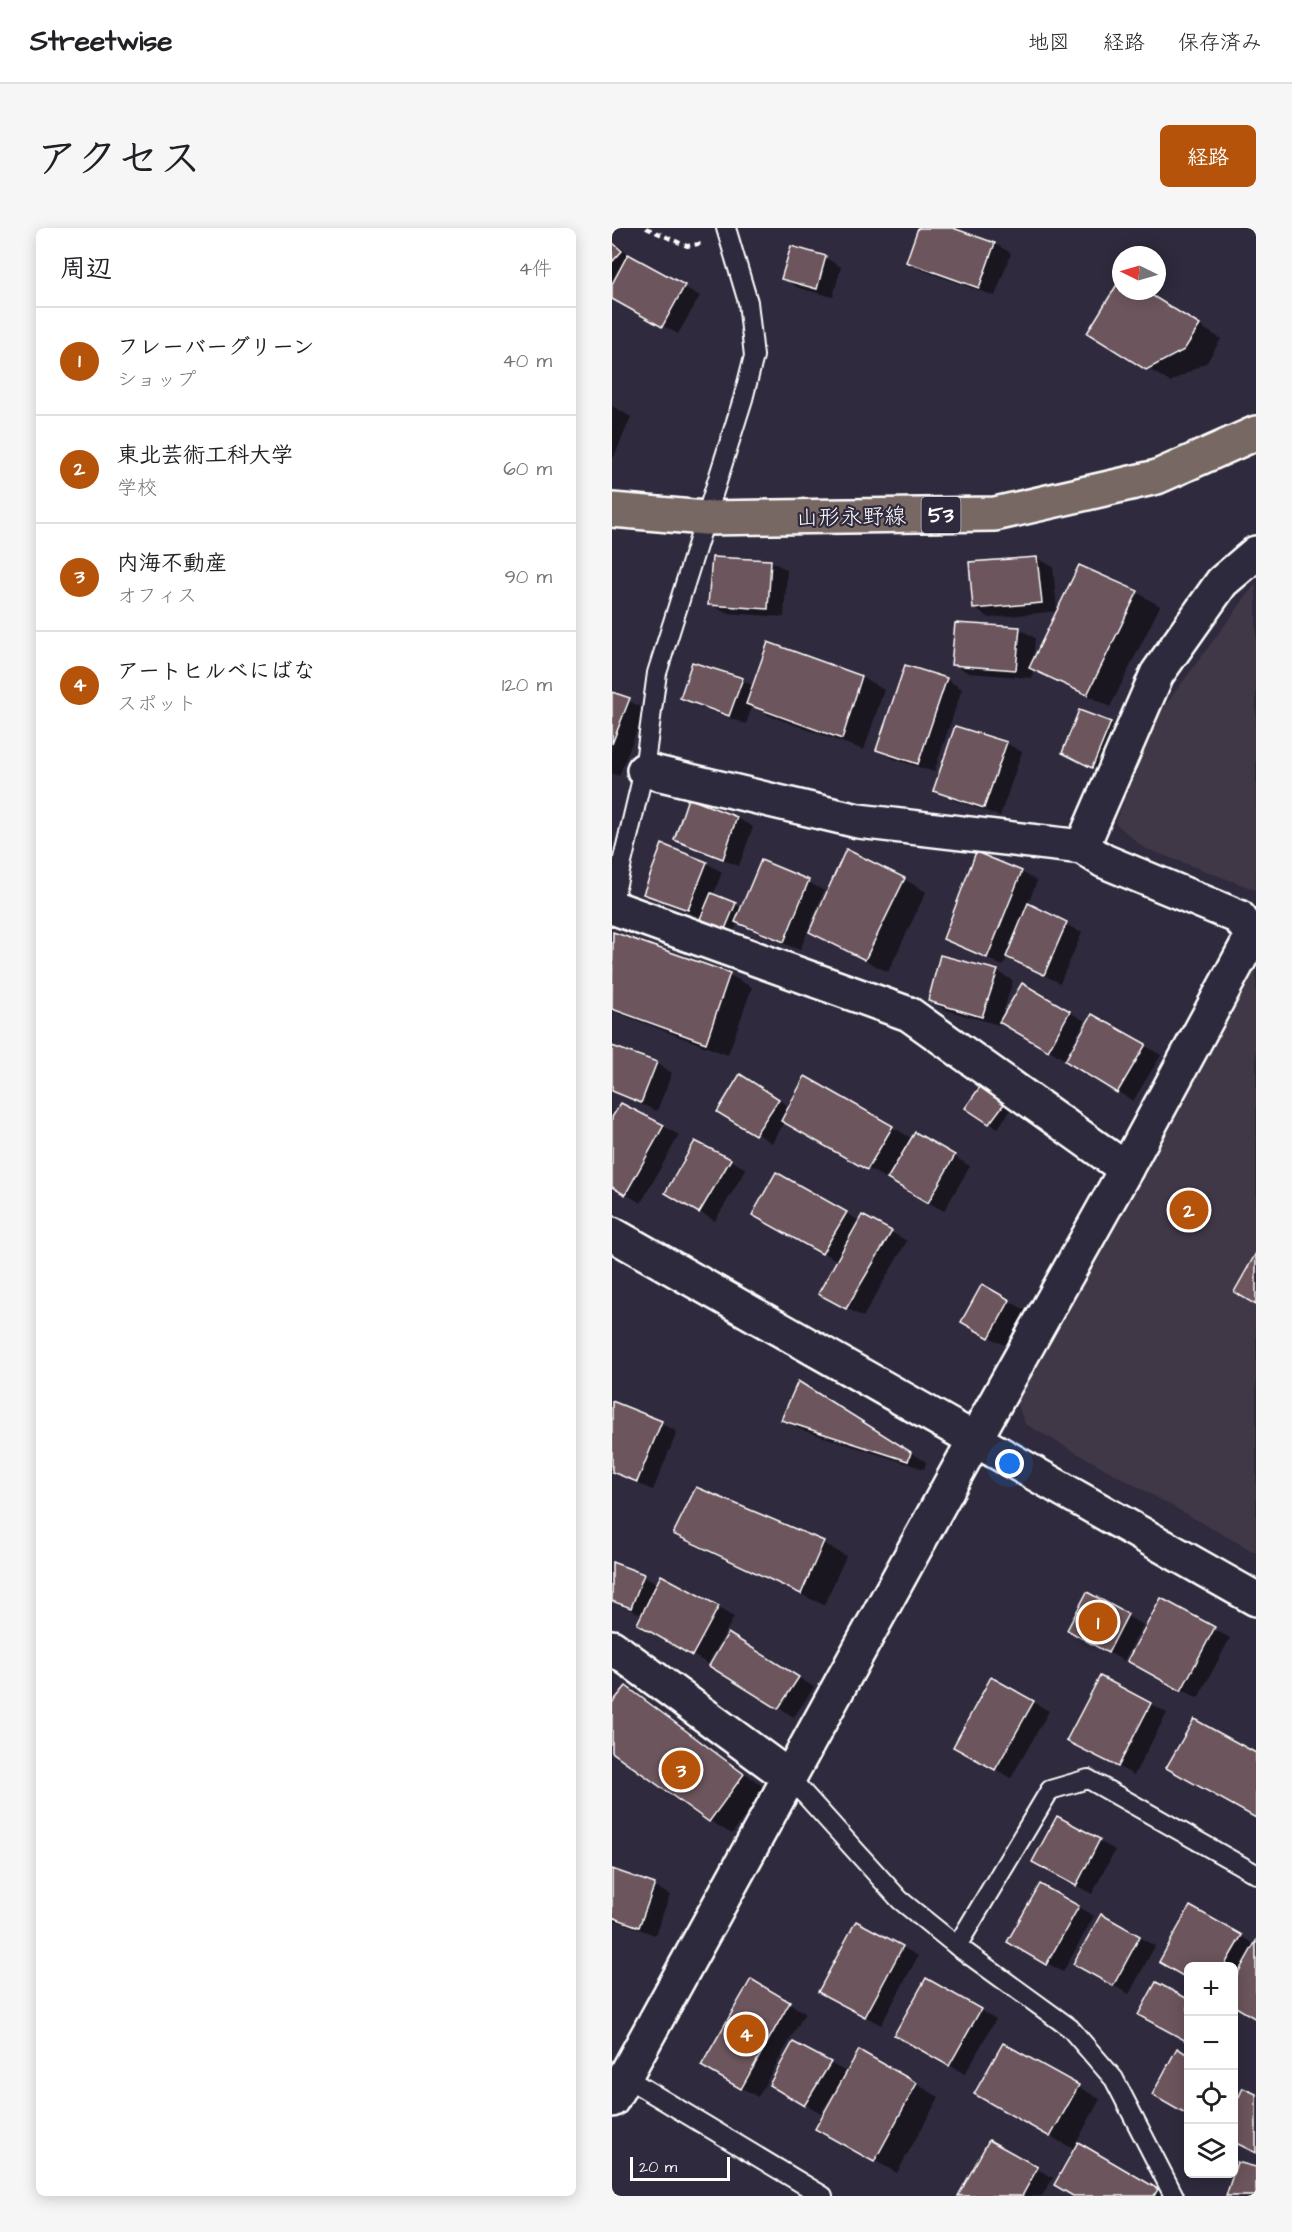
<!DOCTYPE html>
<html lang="ja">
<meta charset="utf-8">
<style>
body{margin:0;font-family:"Architects Daughter","Klee One",sans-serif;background:#f6f6f6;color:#202124}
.controls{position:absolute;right:18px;bottom:18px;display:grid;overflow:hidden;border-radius:9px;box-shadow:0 3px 15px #0003}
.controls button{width:54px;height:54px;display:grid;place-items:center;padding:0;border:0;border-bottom:2px solid #e0e0e0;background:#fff;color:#202124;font:30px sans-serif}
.compass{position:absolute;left:500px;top:18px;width:54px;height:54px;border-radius:50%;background:#fff;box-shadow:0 3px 15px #0003;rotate:275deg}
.scale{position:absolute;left:18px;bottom:15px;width:100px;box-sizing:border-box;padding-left:6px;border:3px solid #fff;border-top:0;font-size:16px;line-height:21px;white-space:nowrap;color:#fff;-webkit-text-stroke:4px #2f2a3d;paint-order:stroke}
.you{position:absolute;left:398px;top:1236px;width:21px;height:21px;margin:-15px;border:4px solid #fff;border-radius:50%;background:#1a73e8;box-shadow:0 0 0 9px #1a73e833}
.badge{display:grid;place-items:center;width:39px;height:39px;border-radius:50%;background:#b45309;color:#fff;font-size:20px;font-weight:700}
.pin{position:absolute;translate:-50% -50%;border:3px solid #fff;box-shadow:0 2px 6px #0006}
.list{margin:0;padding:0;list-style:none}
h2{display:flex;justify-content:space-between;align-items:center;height:78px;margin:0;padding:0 24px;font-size:26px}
h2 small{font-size:20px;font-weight:400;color:#757577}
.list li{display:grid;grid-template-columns:39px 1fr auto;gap:18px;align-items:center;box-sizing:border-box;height:108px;padding:0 24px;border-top:2px solid #e0e0e0}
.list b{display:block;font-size:22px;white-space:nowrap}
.list p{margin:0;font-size:20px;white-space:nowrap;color:#757577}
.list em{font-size:20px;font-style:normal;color:#757577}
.icon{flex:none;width:33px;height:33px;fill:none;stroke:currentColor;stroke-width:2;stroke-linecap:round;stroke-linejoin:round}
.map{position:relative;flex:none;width:644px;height:1968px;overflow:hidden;border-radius:9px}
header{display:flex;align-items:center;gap:36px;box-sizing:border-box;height:84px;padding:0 30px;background:#fff;border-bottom:2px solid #e0e0e0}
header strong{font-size:28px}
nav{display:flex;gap:33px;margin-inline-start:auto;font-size:21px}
.intro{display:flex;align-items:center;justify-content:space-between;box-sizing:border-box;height:144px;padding:0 36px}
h1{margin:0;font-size:42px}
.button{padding:15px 27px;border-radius:9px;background:#b45309;color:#fff;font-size:21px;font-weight:700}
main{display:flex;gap:36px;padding:0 36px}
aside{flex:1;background:#fff;border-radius:9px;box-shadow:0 3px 15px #0003}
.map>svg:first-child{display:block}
</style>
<header>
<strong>Streetwise</strong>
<nav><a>地図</a><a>経路</a><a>保存済み</a></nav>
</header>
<div class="intro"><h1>アクセス</h1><a class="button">経路</a></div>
<main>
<aside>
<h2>周辺<small>4件</small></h2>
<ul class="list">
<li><span class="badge">1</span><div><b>フレーバーグリーン</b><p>ショップ</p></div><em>40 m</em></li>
<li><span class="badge">2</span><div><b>東北芸術工科大学</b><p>学校</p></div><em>60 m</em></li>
<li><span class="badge">3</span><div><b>内海不動産</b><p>オフィス</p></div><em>90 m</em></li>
<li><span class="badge">4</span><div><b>アートヒルべにばな</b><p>スポット</p></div><em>120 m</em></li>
</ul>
</aside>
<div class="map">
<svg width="644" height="1968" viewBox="0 0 644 1968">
<rect width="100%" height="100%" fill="#2f2a3d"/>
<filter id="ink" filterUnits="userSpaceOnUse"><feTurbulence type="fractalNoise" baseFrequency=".0167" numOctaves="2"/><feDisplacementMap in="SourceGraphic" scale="12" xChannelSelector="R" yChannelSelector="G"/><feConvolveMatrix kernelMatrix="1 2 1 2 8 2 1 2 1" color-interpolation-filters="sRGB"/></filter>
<g filter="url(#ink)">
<g fill="#413746">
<path d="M644,355V662L532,620L503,595L546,487Z"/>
<path d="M644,741V1325L413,1196L404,1172Z"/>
</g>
<g fill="#0007">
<path d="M308,0H337L383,16L399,25L383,68L312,43L296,34Z"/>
<path d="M0,12L23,31L88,68L66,106L0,70Z"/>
<path d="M180,20L214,30L229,39L221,69L187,60L171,51Z"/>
<path d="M509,52V63H532L609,111L595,134L558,154L477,104Z"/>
<path d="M0,178L19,189L2,229H0Z"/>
<path d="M425,330L441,339L445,383L378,390L362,380Z"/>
<path d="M159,333L175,342L172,389L114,385L98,376Z"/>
<path d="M467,339L526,365L548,378L498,479L421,440L420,450L357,445L341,436L408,401L423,410L421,434Z"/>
<path d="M250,449L272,462L252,522L158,488L140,478L134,496L85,478L69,469L130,452L142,458Z"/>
<path d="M334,451L350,461L322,544L282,531L266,522Z"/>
<path d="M0,465L33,481L7,548L0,545Z"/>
<path d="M468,483L499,495L514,504L496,547L451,525Z"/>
<path d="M394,515L410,524L388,588L339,571L323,562Z"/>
<path d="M76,572L125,590L141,599L127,638L80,620L64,611Z"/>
<path d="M149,634L196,654L212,663L188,722L141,703L126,694L121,705L98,695L91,690L49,674L33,665L94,635L110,644L101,668L131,680Z"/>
<path d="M409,644L425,653L416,676L470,705L448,755L395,728L391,738L333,711Z"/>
<path d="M292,651L314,664L276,744L221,716Z"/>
<path d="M2,706L117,747L140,759L116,827L0,783V712Z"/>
<path d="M385,743L401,753L387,797L334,782L318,772Z"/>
<path d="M410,757L473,793L452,831L389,793Z"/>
<path d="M481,788L549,827L521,873L455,833Z"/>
<path d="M0,819L44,835L60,845L45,883L0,864Z"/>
<path d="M193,850L301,911L303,906L358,938L332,983L173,894L160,915L144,905V857L178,879Z"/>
<path d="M371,858L402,877L386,900L355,879Z"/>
<path d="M0,883L51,898L67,907L29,975L0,958Z"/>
<path d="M118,932L134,941L103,993L55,965Z"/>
<path d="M164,946L248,993L279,1004L295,1013L251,1089L208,1065L226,1033L142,987Z"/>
<path d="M371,1058L413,1082L394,1118L351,1094Z"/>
<path d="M202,1164L314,1234L312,1241L187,1201L171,1192Z"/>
<path d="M0,1175L49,1195L65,1204L41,1262L0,1245Z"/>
<path d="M84,1261L211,1315L234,1328L212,1377L85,1319L63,1306Z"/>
<path d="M0,1336L106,1380L122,1389L96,1436L27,1395L31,1387L0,1374Z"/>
<path d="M476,1366L531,1397L512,1433L457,1402Z"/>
<path d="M549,1372L618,1410L586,1470L532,1442Z"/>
<path d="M132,1416L202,1459L182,1489L166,1479Z"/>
<path d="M489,1450L555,1485L522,1547L472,1521Z"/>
<path d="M380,1451L437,1483L399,1550L343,1518Z"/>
<path d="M14,1460L36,1473L153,1560L120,1606L98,1593L0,1522V1477Z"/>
<path d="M445,1590L503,1622L480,1666L438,1643Z"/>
<path d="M0,1642L42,1658L58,1667L43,1707L0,1691Z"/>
<path d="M429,1658L482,1688L451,1744L397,1714Z"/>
<path d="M579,1680L644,1717V1789L622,1776V1738H576V1749L549,1733Z"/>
<path d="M489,1688L543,1718L517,1766L463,1736Z"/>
<path d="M290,1719L306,1728L269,1797L224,1772Z"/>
<path d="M314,1752L384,1791L353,1846L284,1807Z"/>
<path d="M139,1753L193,1785L146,1869L91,1838Z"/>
<path d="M544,1756L576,1773V1813L544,1796Z"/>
<path d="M182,1816L236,1845L248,1824L327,1869L285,1945L205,1900L229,1857L227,1856L209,1885L159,1857Z"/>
<path d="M392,1817L488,1871L461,1921L364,1866Z"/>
<path d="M566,1823L576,1828V1886L542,1867Z"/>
<path d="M378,1914L441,1950L430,1968H348Z"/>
<path d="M467,1916L555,1968H464Z"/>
</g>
<g fill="#6c555c" stroke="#fff" stroke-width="1.5">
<path d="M306,0H341L383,15L367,60L294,34Z"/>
<path d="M0,14L10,23L0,34Z"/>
<path d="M179,18L214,28L205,61L169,51Z"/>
<path d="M16,26L73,57L50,99L0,71V56Z"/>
<path d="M509,50V63H533L588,97L572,122L534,142L475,105Z"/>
<path d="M100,329L159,332L156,381L96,377Z"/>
<path d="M425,329L430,375L361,381L357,334Z"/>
<path d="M467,337L526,363L475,467L417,440Z"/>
<path d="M343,395L408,399L404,442L339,437Z"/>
<path d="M156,414L250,448L230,511L134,476Z"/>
<path d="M80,434L131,450L117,488L68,470Z"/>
<path d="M293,437L335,450L306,536L264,522Z"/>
<path d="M0,464L18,470L0,516Z"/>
<path d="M467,482L499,494L480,540L450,525Z"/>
<path d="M343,498L395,514L372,580L321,563Z"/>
<path d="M76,570L125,589L111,631L62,612Z"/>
<path d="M50,616L95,634L76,682L31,666Z"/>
<path d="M234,621L293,650L253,732L197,704Z"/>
<path d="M364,624L410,643L375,730L331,711Z"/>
<path d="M149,632L197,652L172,714L123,694Z"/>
<path d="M99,665L124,675L113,701L88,691Z"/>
<path d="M416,675L455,694L432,747L394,729Z"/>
<path d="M1,704L118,745L94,815L0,781Z"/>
<path d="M328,727L386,742L370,789L316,773Z"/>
<path d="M410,755L458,783L436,823L387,794Z"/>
<path d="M480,786L534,816L505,865L453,833Z"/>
<path d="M0,818L45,834L29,875L0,863Z"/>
<path d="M128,846L167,871L143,907L105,884Z"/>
<path d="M193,848L281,898L255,942L169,893Z"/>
<path d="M370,856L395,872L377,896L353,880Z"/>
<path d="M9,875L52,897L13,967L0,959V889Z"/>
<path d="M303,904L343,927L316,975L275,951Z"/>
<path d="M83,913L119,931L87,985L53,965Z"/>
<path d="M164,944L235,984L210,1026L140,987Z"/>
<path d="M250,987L280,1003L234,1081L206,1066Z"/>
<path d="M644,1025V1077L622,1064Z"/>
<path d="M370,1056L398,1072L377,1110L349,1094Z"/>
<path d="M186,1153L299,1224L296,1233L169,1192Z"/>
<path d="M0,1173L50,1193L25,1254L0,1244Z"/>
<path d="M84,1259L212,1313L189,1366L61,1306Z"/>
<path d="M0,1334L32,1346L19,1380L0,1373Z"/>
<path d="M49,1347L107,1378L80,1428L25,1396Z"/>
<path d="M475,1364L516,1386L496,1425L455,1402Z"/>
<path d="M549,1370L603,1399L569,1463L515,1433Z"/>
<path d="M116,1405L187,1449L166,1481L97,1438Z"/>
<path d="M488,1448L539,1475L506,1539L454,1513Z"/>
<path d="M379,1449L422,1473L383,1542L341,1519Z"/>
<path d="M14,1458L132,1546L97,1594L0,1524V1475Z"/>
<path d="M582,1491L644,1525V1590L554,1540Z"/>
<path d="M445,1588L488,1611L464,1658L420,1634Z"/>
<path d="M0,1641L43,1656L27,1699L0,1689Z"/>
<path d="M428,1656L467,1678L434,1737L395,1714Z"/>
<path d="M578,1678L630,1707L612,1738H576V1751L547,1734Z"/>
<path d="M489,1686L528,1708L501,1758L461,1736Z"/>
<path d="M244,1693L291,1718L253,1789L206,1764Z"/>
<path d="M644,1713V1791L622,1778V1752Z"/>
<path d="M314,1750L369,1781L337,1838L282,1807Z"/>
<path d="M139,1751L178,1774L129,1861L89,1838Z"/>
<path d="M544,1754L576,1771V1814L526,1787Z"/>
<path d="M181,1814L219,1834L192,1878L157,1857Z"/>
<path d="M391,1815L467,1857L438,1909L362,1866Z"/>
<path d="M565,1820L576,1827L575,1887L540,1867Z"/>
<path d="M247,1822L305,1855L262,1934L203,1901Z"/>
<path d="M631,1860L644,1866V1925L622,1914V1879Z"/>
<path d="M377,1912L426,1939L410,1968H346Z"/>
<path d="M466,1914L546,1961L542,1968H461L442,1957Z"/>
<path d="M625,1934L644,1939V1968H614Z"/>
</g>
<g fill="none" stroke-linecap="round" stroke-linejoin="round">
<g stroke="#fff" stroke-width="22">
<g id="lane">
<path d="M0,677L32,542L45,445L131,171L142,128L136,74L114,0"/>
<path d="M177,1549L288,1672L345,1718L458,1800L502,1851L562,1968"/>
<path d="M345,1718L438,1562L476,1551L644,1646"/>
<path d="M13,1849L211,1968"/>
</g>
</g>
<g stroke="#fff" stroke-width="38">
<g id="street">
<path d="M32,542L246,593L470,619L492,633L627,689L640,708L644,710"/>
<path d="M470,619L545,446L610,354L644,325"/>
<path d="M0,679L297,786L514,941"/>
<path d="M0,1419L177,1549"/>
<path d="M0,1872L362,1213L514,941L640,708"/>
</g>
</g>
<g stroke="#fff" stroke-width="38">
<path id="secondary" d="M0,1006L644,1371"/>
</g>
<g stroke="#fff" stroke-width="38">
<path id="primary" d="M0,282L93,290L383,286L545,249L644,205"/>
</g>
<path stroke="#fff" stroke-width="4" stroke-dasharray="6 4.5" stroke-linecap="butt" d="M34,0L75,18L92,15"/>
<use href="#lane" stroke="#2f2a3d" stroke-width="18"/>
<use href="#street" stroke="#2f2a3d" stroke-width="33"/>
<use href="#secondary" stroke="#2f2a3d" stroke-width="33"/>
<use href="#primary" stroke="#776864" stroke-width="33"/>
</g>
</g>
<g text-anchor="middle" stroke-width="4.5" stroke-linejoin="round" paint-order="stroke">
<rect fill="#2f2a3d" stroke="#c1bfc5" stroke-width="1.5" x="309.5" y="269" width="39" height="36" rx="4.5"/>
<g font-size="21" font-weight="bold" fill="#fff">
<text x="329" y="294">53</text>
</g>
<g font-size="22" fill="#fff" stroke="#2f2a3d">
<text transform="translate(239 288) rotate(-1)" y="8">山形永野線</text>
</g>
</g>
</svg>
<div class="controls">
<button>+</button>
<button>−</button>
<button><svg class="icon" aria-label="locate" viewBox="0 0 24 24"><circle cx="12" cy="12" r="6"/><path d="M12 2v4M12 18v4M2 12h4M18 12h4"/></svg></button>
<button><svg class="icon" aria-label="layers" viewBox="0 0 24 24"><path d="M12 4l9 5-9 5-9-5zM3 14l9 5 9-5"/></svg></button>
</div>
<svg class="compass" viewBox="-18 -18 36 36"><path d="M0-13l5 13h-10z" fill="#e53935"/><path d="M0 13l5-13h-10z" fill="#757577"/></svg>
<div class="scale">20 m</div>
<div class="you"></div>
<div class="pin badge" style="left:486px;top:1394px">1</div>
<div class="pin badge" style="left:577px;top:982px">2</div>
<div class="pin badge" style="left:69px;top:1542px">3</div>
<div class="pin badge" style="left:134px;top:1806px">4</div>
</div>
</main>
